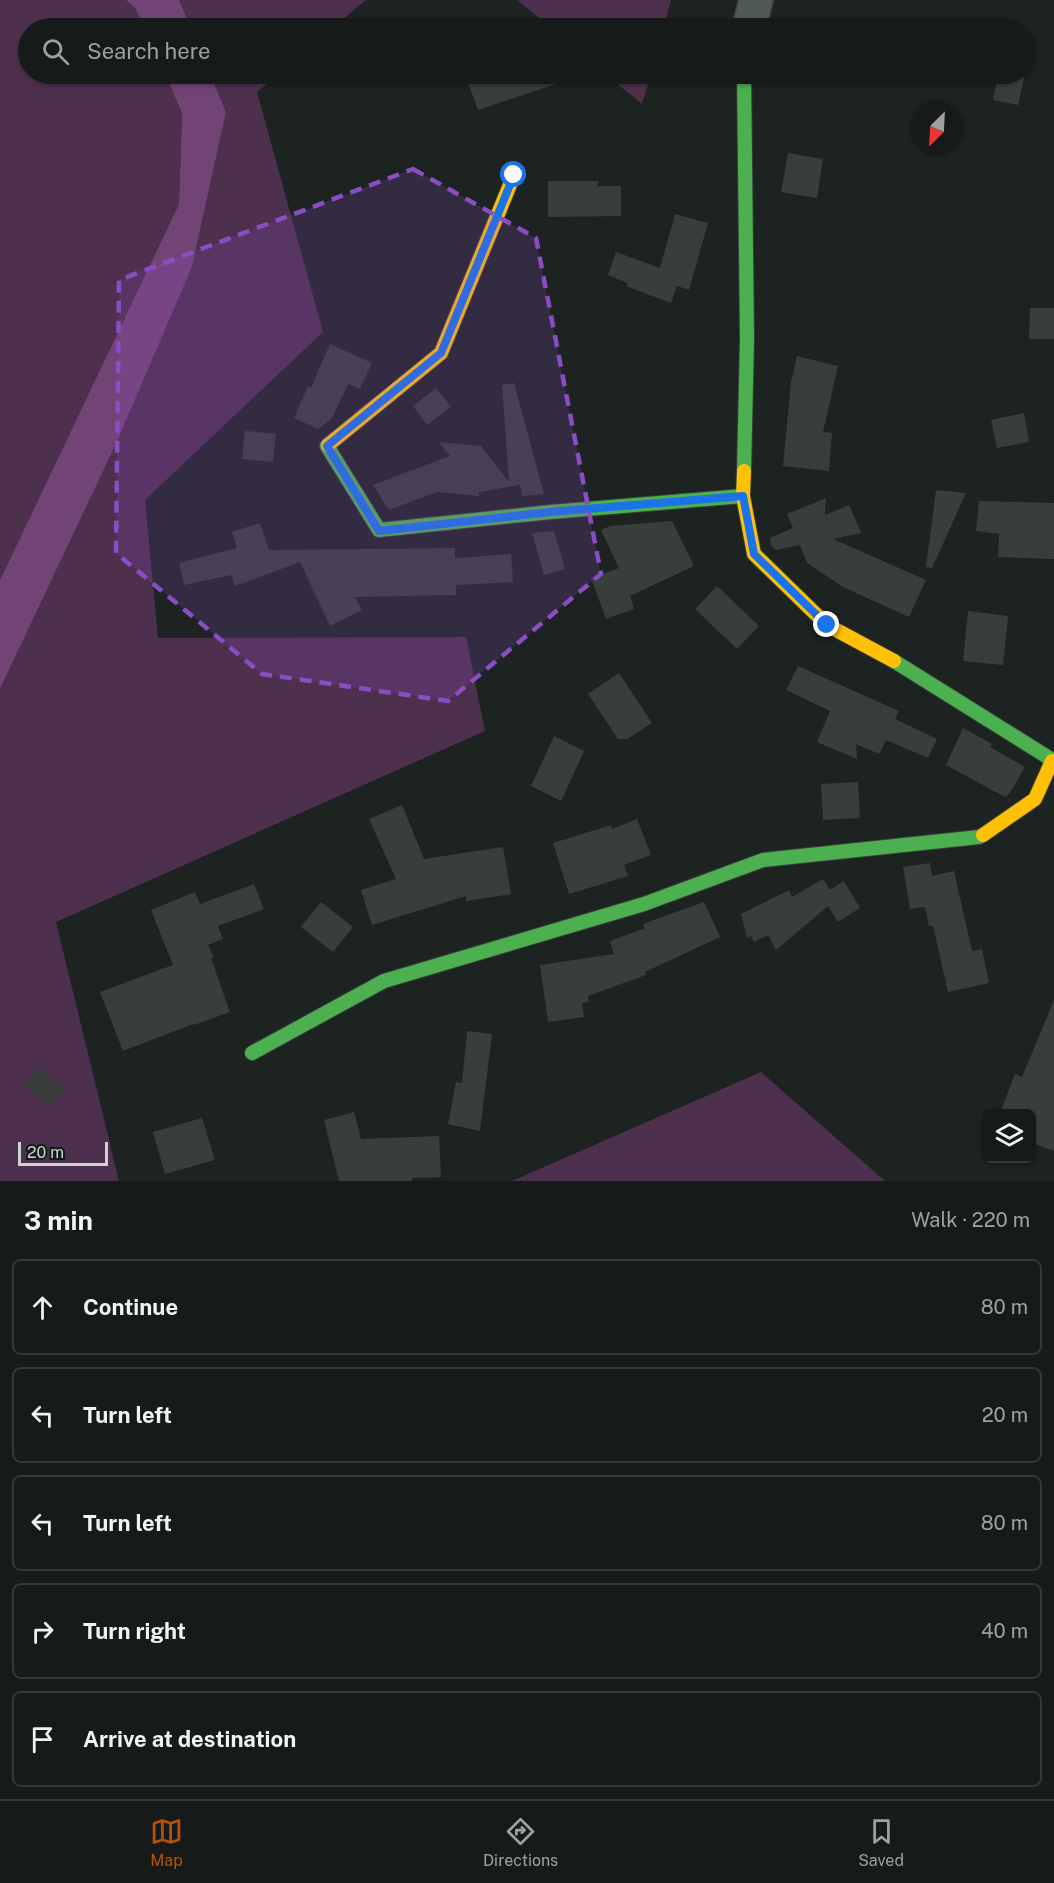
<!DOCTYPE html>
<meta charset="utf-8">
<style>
body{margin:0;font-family:"Public Sans",sans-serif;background:#1f2322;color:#f1f3f6}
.controls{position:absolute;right:18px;bottom:18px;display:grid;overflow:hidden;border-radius:9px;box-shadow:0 2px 4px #0004}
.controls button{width:54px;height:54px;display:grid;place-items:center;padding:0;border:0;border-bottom:2px solid #353838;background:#161a19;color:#f1f3f6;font:30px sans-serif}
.compass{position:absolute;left:910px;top:102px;width:54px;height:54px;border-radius:50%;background:#161a19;box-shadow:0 2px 4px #0004;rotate:204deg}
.scale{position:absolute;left:18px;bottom:15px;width:90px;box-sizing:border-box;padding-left:6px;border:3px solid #cdd3d1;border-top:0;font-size:16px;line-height:21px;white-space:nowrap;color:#cdd3d1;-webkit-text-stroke:4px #121c18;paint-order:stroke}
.stop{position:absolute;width:18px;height:18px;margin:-14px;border:4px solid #1a73e8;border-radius:50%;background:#fff}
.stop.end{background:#1a73e8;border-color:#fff;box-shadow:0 2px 6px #0008}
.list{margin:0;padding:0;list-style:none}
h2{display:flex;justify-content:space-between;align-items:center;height:78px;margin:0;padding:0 24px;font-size:26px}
h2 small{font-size:20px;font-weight:400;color:#9ea1a2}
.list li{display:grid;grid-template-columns:39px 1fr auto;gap:18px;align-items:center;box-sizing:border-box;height:96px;margin:0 12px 12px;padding:0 12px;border:2px solid #353838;border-radius:9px}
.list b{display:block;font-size:22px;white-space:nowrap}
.list em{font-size:20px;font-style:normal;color:#9ea1a2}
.icon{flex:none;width:33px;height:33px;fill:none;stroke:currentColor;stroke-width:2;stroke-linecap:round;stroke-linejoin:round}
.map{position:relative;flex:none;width:1054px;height:1181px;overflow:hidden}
.search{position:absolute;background:#161a19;box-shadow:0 2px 4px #0004;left:18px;right:18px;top:18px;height:66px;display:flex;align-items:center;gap:15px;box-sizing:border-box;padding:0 21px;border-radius:33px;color:#9ea1a2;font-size:22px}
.sheet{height:618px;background:#161a19}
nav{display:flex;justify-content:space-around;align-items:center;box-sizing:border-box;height:84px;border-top:2px solid #353838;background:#161a19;font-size:16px;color:#9ea1a2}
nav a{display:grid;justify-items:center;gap:3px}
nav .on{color:#b45309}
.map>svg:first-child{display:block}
</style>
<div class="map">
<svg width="1054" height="1181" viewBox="0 0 1054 1181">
<rect width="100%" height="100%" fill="#1d2321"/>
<g fill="#4c304e">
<path d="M0,0H126L135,8L145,28H28V74H165L182,113L179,204L0,580Z"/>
<path d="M179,0H366L333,28H191Z"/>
<path d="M517,0H671L663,28H552Z"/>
<path d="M210,74H279L257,92L323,332L145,500L158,638L466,637L485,731L56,922L119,1181H0V689L116,444L192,267L226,112Z"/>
<path d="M605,74H651L642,104Z"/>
<path d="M761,1072L885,1181H512Z"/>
</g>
<g fill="#724475">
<path d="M126,0H179L191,28H145L135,8Z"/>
<path d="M165,74H210L226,112L192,267L116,444L0,689V580L179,204L182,113Z"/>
</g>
<g fill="#393e3c">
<path d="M465,74H573L574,78L478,110Z"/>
<path d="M998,74H1025L1018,105L993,100Z"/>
<path d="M788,153L823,159L817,198L781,192Z"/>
<path d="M548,181H599L597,186H621V216L548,217Z"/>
<path d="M675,214L708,223L689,290L677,286L671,303L626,286L628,283L608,275L616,252L660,268Z"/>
<path d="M1030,308H1054V339H1029Z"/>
<path d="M330,344L372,363L360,389L348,384L332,418L318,429L294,418L308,386L311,388Z"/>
<path d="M797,356L838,366L823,432L832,433L829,471L783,466L791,382Z"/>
<path d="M514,383L544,494L522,496L520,485L479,492V496L437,492L389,510L373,485L450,456L439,442L481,446L509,482L502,385Z"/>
<path d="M436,388L451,407L427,425L413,406Z"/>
<path d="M1024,413L1029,442L997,448L991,420Z"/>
<path d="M245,431L276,434L273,462L242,459Z"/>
<path d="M936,490L966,493L932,568L926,567Z"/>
<path d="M826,498L825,515L849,505L861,533L833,539L926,580L909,617L843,587L807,563L800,545L776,550L771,545L770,538L793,528L787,514Z"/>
<path d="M979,501L1054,503V559L998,557L999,534L976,531Z"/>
<path d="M672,521L694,566L630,596L634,609L606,619L591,578L619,568L601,530L610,526Z"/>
<path d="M260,523L269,550L455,548V558L511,554L513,582L456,585V595L355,597L362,610L330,626L300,562L235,586L231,575L184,585L179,563L237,548L232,532Z"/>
<path d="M554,531L565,569L544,575L532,533Z"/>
<path d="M717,586L759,626L737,649L695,609Z"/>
<path d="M968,611L1008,616L1003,665L963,661Z"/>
<path d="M798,666L899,711L895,719L937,739L928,758L886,740L879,754L856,744L857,759L817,742L830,711L786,690Z"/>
<path d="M619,673L652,723L627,739H618L588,694Z"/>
<path d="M963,728L992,744L990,747L1025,767L1010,793L1005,797L946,765Z"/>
<path d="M554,736L584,751L561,801L531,786Z"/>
<path d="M858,782L860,818L823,820L821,784Z"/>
<path d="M402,805L424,859L503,847L511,894L466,901V896L372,925L361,890L396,879L369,819Z"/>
<path d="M637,819L651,855L624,865L628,876L569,894L553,843L611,825L612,829Z"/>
<path d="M930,863L932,876L954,871L972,951L982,949L989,983L948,992L933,926H929L925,907L910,909L903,867Z"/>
<path d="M823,879L830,890L844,881L860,908L838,922L828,906L776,950L768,935L754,942L751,936L747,938L741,914L789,890L792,897Z"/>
<path d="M254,884L264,909L218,926L223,939L208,945L214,957L211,958L230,1012L194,1025L193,1024L123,1051L100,992L173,965L151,910L195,892L200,904Z"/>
<path d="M321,902L353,927L333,952L301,927Z"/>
<path d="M704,902L720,937L645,972L646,975L588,996L589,1002L582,1003L584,1017L548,1022L540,965L614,954L610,941L645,928L643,924Z"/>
<path d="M1054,1000V1151L1032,1143V1113H1000L1015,1074L1022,1077Z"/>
<path d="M467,1031L492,1034L480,1131L448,1124L456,1082L462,1083Z"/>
<path d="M39,1067L65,1089L50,1107L23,1085Z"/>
<path d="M354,1112L361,1139L439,1136L441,1177L412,1178V1181H339L324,1120Z"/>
<path d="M202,1118L215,1160L165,1174L153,1132Z"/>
</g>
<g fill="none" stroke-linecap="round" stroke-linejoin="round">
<g stroke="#3a3e3d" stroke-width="36">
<path id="street" d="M749,28L756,0"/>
</g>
<g stroke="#3a3e3d" stroke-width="16">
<g id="fast">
<path d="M328,445L327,446L379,530L551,512L743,496"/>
<path d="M744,471L747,339L744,74"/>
<path d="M894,661L1054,761"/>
<path d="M252,1053L384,981L644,904L763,860L979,837L983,835"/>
</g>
</g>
<g stroke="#3a3e3d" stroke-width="16">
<g id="slow">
<path d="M328,445L441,353L514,175"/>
<path d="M744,471L743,496L754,554L827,625L894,661"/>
<path d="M983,835L1035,799L1052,761"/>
</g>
</g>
<use href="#street" stroke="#4f5a56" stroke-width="33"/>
<use href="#fast" stroke="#4caf50" stroke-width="14"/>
<use href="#slow" stroke="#ffc107" stroke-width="14"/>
</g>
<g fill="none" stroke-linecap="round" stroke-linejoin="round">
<path stroke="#1a73e8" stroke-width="8" d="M514,175L441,353L327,446L379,531L550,512L743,496L754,554L827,625"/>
</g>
<path fill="#8b4dc3" fill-opacity="0.2" stroke="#8b4dc3" stroke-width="4.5" stroke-dasharray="12 8" stroke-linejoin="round" d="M413,169L536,238L601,574L448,701L262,674L116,553L119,280Z"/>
</svg>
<div class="controls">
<button><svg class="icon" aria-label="layers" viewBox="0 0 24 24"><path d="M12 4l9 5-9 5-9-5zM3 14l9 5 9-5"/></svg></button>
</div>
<svg class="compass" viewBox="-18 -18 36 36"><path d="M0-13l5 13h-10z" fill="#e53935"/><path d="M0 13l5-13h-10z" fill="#9ea1a2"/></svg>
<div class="scale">20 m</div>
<div class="stop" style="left:514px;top:175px"></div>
<div class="stop end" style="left:827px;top:625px"></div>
<div class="search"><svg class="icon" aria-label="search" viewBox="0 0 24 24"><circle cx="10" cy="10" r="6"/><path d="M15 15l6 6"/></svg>Search here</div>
</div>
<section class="sheet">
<h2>3 min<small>Walk · 220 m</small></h2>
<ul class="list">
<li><svg class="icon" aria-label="ahead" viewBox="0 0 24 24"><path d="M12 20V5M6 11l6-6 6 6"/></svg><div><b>Continue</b></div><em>80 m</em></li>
<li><svg class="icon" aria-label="left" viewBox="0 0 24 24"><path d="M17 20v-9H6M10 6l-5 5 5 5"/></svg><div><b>Turn left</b></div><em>20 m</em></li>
<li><svg class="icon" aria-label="left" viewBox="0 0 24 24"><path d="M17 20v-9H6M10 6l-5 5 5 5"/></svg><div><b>Turn left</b></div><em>80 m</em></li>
<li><svg class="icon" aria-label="right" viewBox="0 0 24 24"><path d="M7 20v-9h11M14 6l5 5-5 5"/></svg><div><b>Turn right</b></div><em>40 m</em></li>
<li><svg class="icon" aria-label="arrive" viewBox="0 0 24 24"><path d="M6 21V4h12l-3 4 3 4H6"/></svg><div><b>Arrive at destination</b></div></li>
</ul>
</section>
<nav>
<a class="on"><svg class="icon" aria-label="map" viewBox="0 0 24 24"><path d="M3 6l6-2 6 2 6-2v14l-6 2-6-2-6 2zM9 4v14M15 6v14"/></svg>Map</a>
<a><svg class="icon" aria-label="directions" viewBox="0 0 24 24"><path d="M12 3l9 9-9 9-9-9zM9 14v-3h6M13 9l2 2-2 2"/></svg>Directions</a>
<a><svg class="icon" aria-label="saved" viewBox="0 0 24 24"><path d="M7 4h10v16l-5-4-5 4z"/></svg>Saved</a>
</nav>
